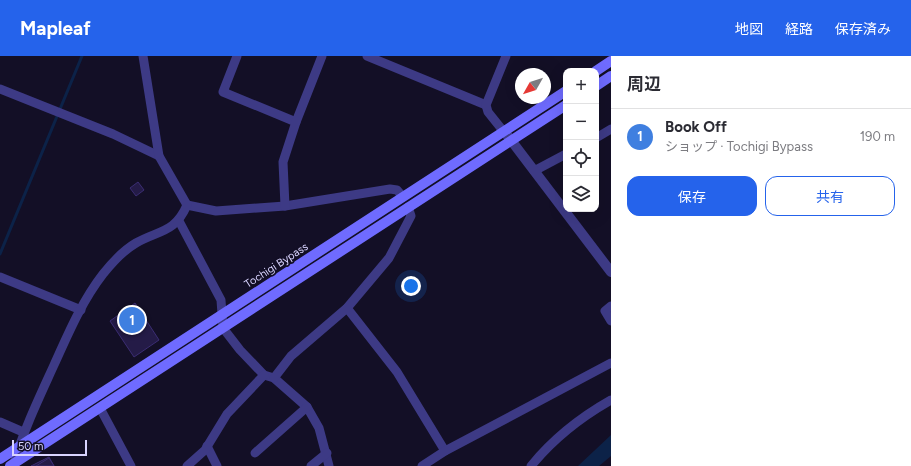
<!DOCTYPE html>
<html lang="ja">
<meta charset="utf-8">
<style>
body{margin:0;font-family:Figtree,"Noto Sans JP",sans-serif;background:#f2f2f3;color:#2b2b33}
.controls{position:absolute;right:12px;top:12px;display:grid;overflow:hidden;border-radius:8px;box-shadow:0 4px 16px #0002}
.controls button{width:36px;height:36px;display:grid;place-items:center;padding:0;border:0;border-bottom:1px solid #e1e1e2;background:#fff;color:#2b2b33;font:20px sans-serif}
.compass{position:absolute;left:515px;top:12px;width:36px;height:36px;border-radius:50%;background:#fff;box-shadow:0 4px 16px #0002;rotate:231deg}
.scale{position:absolute;left:12px;bottom:10px;width:75px;box-sizing:border-box;padding-left:4px;border:2px solid #d9d4ff;border-top:0;font-size:11px;line-height:14px;white-space:nowrap;color:#d9d4ff;-webkit-text-stroke:3px #130f26;paint-order:stroke}
.you{position:absolute;left:411px;top:230px;width:14px;height:14px;margin:-10px;border:3px solid #fff;border-radius:50%;background:#1a73e8;box-shadow:0 0 0 6px #1a73e833}
.badge{display:grid;place-items:center;width:26px;height:26px;border-radius:50%;background:#2563eb;color:#fff;font-size:13px;font-weight:700}
.pin{position:absolute;translate:-50% -50%;border:2px solid #fff;box-shadow:0 1px 4px #0006}
.list{margin:0;padding:0;list-style:none}
h2{display:flex;justify-content:space-between;align-items:center;height:52px;margin:0;padding:0 16px;font-size:17px}
h2 small{font-size:13px;font-weight:400;color:#7c7c81}
.list li{display:grid;grid-template-columns:26px 1fr auto;gap:12px;align-items:center;box-sizing:border-box;height:56px;padding:0 16px;border-top:1px solid #e1e1e2}
.list b{display:block;font-size:15px;white-space:nowrap}
.list p{margin:0;font-size:13px;white-space:nowrap;color:#7c7c81}
.list em{font-size:13px;font-style:normal;color:#7c7c81}
.actions{display:flex;gap:8px;padding:12px 16px}
.actions a{flex:1;padding:9px 0;border:1px solid #2563eb;border-radius:12px;text-align:center;font-size:14px;color:#2563eb}
.actions .main{background:#2563eb;color:#fff}
.icon{flex:none;width:22px;height:22px;fill:none;stroke:currentColor;stroke-width:2;stroke-linecap:round;stroke-linejoin:round}
.map{position:relative;flex:none;width:611px;height:410px;overflow:hidden}
header{display:flex;align-items:center;gap:24px;box-sizing:border-box;height:56px;padding:0 20px;background:#2563eb;color:#fff}
header strong{font-size:19px}
nav{display:flex;gap:22px;margin-inline-start:auto;font-size:14px}
main{display:flex}
aside{flex:1;background:#fff}
.map>svg:first-child{display:block}
</style>
<header>
<strong>Mapleaf</strong>
<nav><a>地図</a><a>経路</a><a>保存済み</a></nav>
</header>
<main>
<div class="map">
<svg width="611" height="410" viewBox="0 0 611 410">
<rect width="100%" height="100%" fill="#130f26"/>
<path fill="#0c2248" d="M611,379V400L599,410H578Z"/>
<g fill="none" stroke-linecap="round" stroke-linejoin="round">
<path stroke="#0c2248" stroke-width="3" d="M0,198L82,0"/>
</g>
<g fill="#241b47" stroke="#3b2d73">
<path d="M138,126L144,134L136,140L130,132Z"/>
<path d="M135,247L159,284L134,301L110,265Z"/>
<path d="M49,401L54,410H31Z"/>
<path d="M49,402L54,410H36Z"/>
</g>
<g fill="none" stroke-linecap="round" stroke-linejoin="round">
<g stroke="#3d3a85" stroke-width="9">
<path d="M237,0L223,36L296,66"/>
<path d="M367,0L486,49"/>
<path d="M0,33L113,78L159,100"/>
<path d="M504,76L488,56L486,49L506,0"/>
<path d="M596,82L611,73"/>
<path d="M534,115L566,98"/>
<path d="M187,149L216,155L285,150L390,133L397,134L403,141"/>
<path d="M285,150L283,106L296,66L322,0"/>
<path d="M179,165L221,244L223,272L240,294L264,319L274,322L307,351L319,372L329,410"/>
<path d="M0,221L81,254"/>
<path d="M611,250L605,255L611,265"/>
<path d="M347,252L397,316L445,395"/>
<path d="M274,322L291,300L347,252L389,202L411,160L408,151"/>
<path d="M100,352L131,410"/>
<path d="M0,366L23,376"/>
<path d="M207,390L217,410"/>
<path d="M255,397L307,351"/>
<path d="M14,407C24,373 39,342 54,309C68,278 82,245 103,218C111,208 124,194 136,187C159,174 175,177 187,149L159,100L143,0"/>
<path d="M187,410L205,394L227,358L264,319"/>
<path d="M311,410L327,397"/>
<path d="M422,410L445,395L611,307"/>
<path d="M531,410C553,383 581,361 611,344"/>
</g>
<path stroke="#3d3a85" stroke-width="10" d="M507,79L611,216"/>
<g stroke="#6f6bff" stroke-width="10">
<path d="M596,15L611,5"/>
<path d="M596,30L611,20"/>
<path d="M0,403L566,35"/>
<path d="M10,410L566,49"/>
</g>
</g>
<g text-anchor="middle" stroke-width="3.5" stroke-linejoin="round" paint-order="stroke">
<g font-size="11" fill="#d9d4ff" stroke="#130f26">
<text transform="translate(276 209) rotate(-33)" y="4">Tochigi Bypass</text>
</g>
</g>
</svg>
<div class="controls">
<button>+</button>
<button>−</button>
<button><svg class="icon" aria-label="locate" viewBox="0 0 24 24"><circle cx="12" cy="12" r="6"/><path d="M12 2v4M12 18v4M2 12h4M18 12h4"/></svg></button>
<button><svg class="icon" aria-label="layers" viewBox="0 0 24 24"><path d="M12 4l9 5-9 5-9-5zM3 14l9 5 9-5"/></svg></button>
</div>
<svg class="compass" viewBox="-18 -18 36 36"><path d="M0-13l5 13h-10z" fill="#e53935"/><path d="M0 13l5-13h-10z" fill="#7c7c81"/></svg>
<div class="scale">50 m</div>
<div class="you"></div>
<div class="pin badge" style="left:132px;top:264px;background:#3f7fe0">1</div>
</div>
<aside>
<h2>周辺<small></small></h2>
<ul class="list">
<li><span class="badge" style="background:#3f7fe0">1</span><div><b>Book Off</b><p>ショップ · Tochigi Bypass</p></div><em>190 m</em></li>
</ul>
<div class="actions"><a class="main">保存</a><a>共有</a></div>
</aside>
</main>
